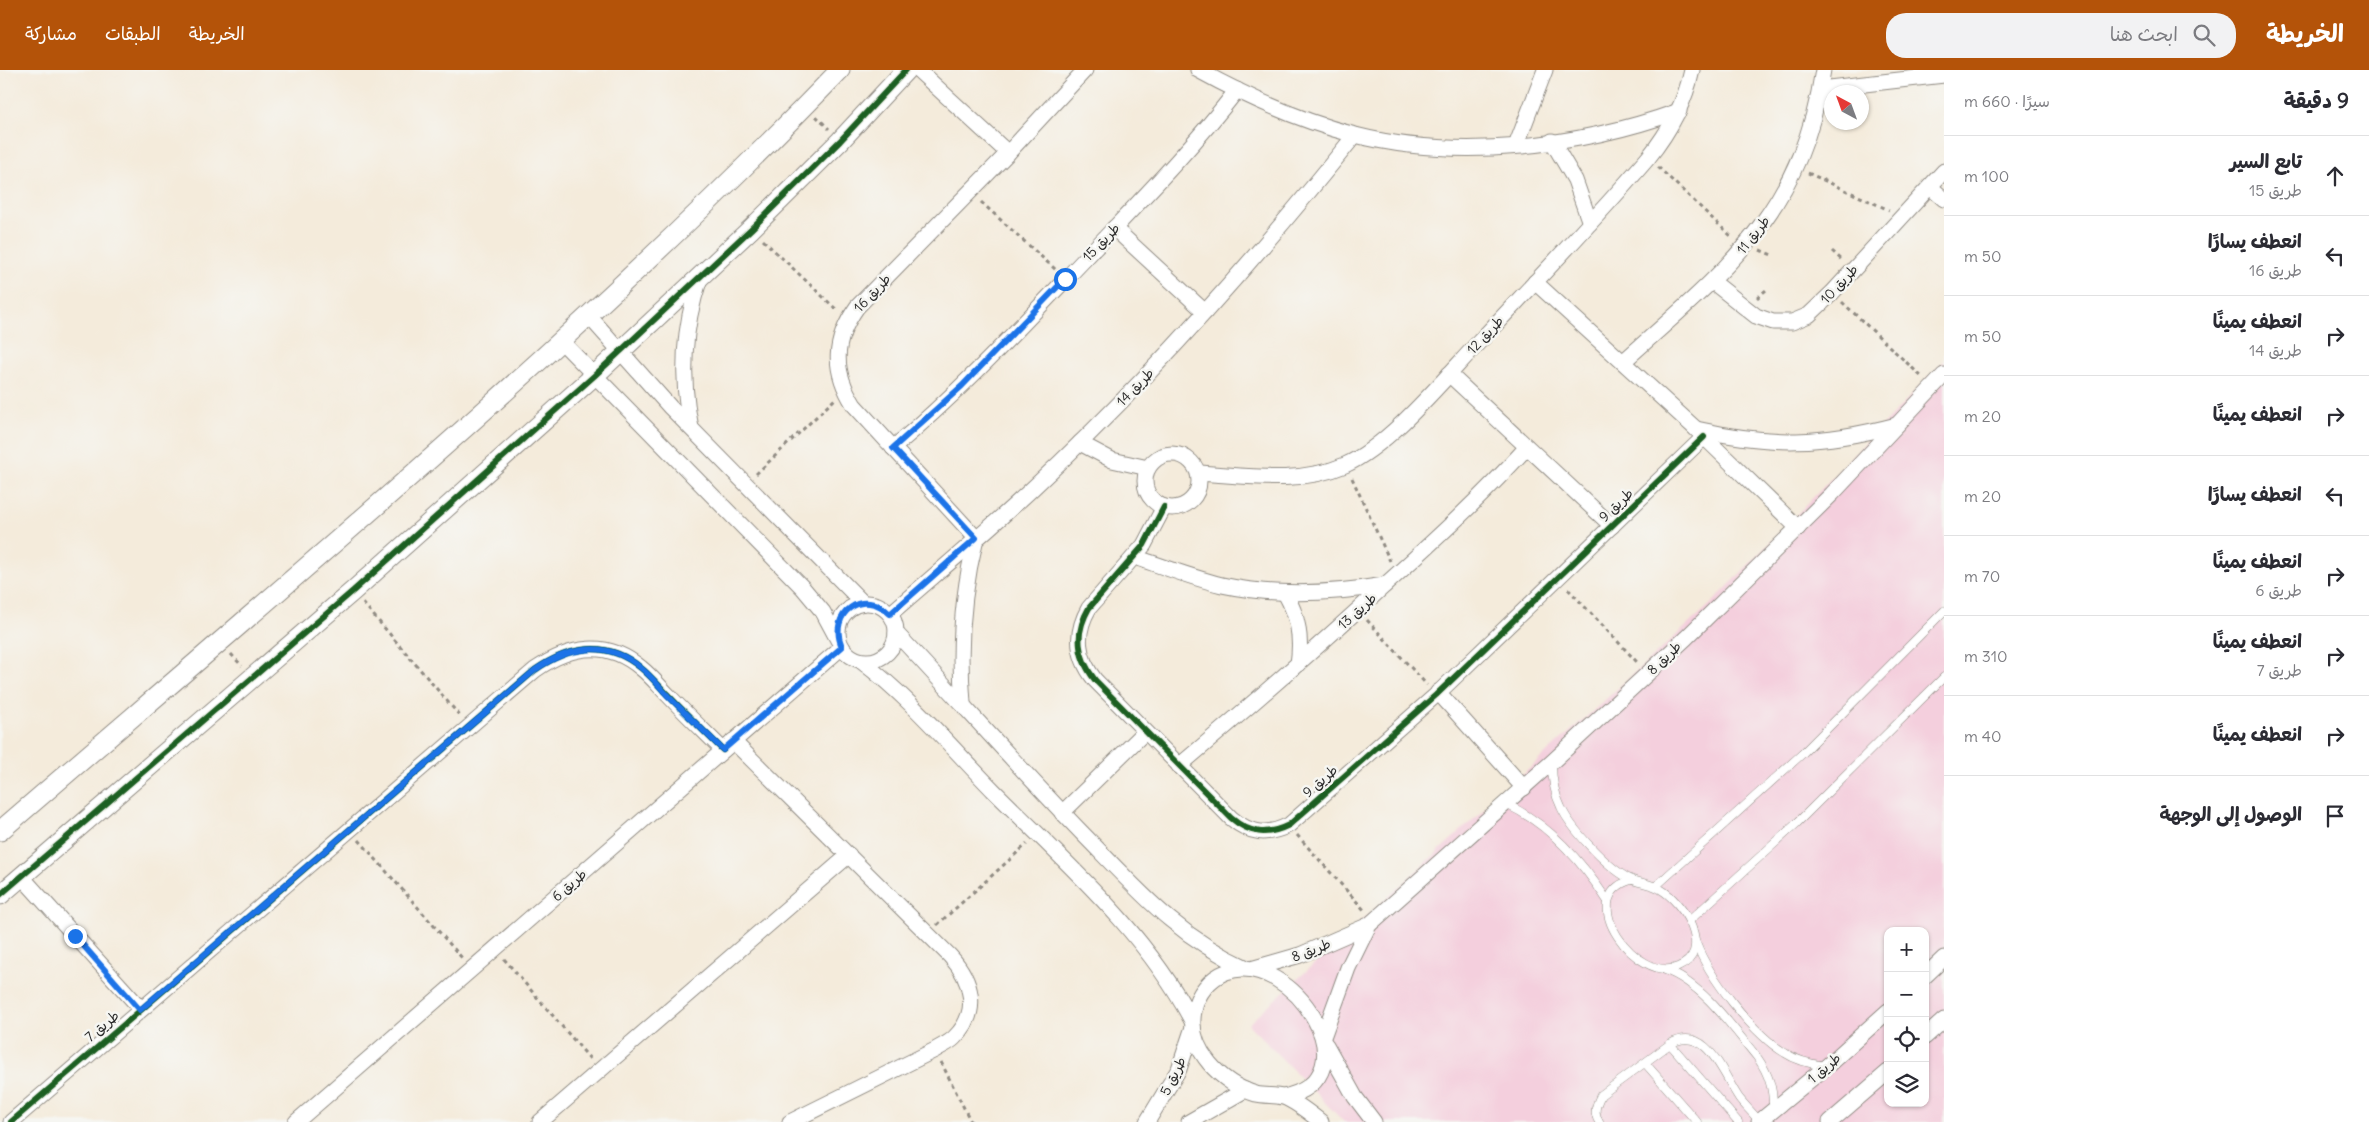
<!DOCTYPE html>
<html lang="ar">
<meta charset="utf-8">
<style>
body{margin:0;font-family:Delius,"Playpen Sans Arabic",sans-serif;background:#f2f2f3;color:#2b2b33;direction:rtl}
.controls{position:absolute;right:15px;bottom:15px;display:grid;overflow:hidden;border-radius:10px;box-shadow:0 1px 4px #0004}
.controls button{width:45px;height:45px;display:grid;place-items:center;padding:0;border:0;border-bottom:1px solid #e1e1e2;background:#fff;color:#2b2b33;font:25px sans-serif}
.compass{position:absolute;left:1824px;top:15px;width:45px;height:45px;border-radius:50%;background:#fff;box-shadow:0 1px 4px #0004;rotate:319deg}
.stop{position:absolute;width:15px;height:15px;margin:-11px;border:4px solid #1a73e8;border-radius:50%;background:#fff}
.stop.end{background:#1a73e8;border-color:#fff;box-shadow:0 1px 5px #0008}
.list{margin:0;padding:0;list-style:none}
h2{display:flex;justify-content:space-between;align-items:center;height:65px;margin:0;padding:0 20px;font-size:21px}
h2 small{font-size:16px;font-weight:400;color:#7c7c81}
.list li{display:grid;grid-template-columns:32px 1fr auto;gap:15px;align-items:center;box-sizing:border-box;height:80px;padding:0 20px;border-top:1px solid #e1e1e2}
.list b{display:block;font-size:19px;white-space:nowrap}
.list p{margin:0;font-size:16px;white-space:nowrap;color:#7c7c81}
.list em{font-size:16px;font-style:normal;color:#7c7c81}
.icon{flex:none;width:28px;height:28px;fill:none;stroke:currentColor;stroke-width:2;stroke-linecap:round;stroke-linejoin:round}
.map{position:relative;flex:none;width:1944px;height:1052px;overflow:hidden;direction:ltr}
header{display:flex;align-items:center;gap:30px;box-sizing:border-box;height:70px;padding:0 25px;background:#b45309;color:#fff}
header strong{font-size:24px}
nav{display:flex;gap:28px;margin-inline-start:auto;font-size:18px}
.search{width:350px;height:45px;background:#f2f2f3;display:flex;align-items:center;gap:12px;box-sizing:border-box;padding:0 18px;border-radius:20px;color:#7c7c81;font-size:19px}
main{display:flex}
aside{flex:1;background:#fff}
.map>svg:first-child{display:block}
</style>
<header>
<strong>الخريطة</strong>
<div class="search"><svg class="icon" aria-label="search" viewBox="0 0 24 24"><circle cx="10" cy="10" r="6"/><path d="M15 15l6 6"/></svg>ابحث هنا</div>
<nav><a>الخريطة</a><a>الطبقات</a><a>مشاركة</a></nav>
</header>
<main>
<aside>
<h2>9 دقيقة<small>سيرًا · 660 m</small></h2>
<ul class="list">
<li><svg class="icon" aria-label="ahead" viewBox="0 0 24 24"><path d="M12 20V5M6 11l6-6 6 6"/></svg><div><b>تابع السير</b><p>طريق 15</p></div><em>100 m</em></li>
<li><svg class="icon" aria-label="left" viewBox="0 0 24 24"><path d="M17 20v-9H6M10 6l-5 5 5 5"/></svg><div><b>انعطف يسارًا</b><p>طريق 16</p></div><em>50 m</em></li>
<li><svg class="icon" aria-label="right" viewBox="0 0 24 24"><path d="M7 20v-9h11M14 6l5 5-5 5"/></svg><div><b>انعطف يمينًا</b><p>طريق 14</p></div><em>50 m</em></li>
<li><svg class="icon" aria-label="right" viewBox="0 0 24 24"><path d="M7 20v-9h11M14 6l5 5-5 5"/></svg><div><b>انعطف يمينًا</b></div><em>20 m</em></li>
<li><svg class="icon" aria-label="left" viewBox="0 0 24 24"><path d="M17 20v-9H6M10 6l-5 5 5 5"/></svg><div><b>انعطف يسارًا</b></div><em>20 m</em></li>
<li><svg class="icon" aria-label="right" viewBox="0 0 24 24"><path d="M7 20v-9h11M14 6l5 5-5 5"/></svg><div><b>انعطف يمينًا</b><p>طريق 6</p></div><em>70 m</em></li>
<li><svg class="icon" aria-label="right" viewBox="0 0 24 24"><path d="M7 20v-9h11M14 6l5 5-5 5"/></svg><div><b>انعطف يمينًا</b><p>طريق 7</p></div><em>310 m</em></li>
<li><svg class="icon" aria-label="right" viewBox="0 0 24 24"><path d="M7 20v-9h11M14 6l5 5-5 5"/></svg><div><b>انعطف يمينًا</b></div><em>40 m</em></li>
<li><svg class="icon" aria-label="arrive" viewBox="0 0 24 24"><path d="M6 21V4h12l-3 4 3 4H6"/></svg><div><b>الوصول إلى الوجهة</b></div></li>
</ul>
</aside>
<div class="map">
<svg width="1944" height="1052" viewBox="0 0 1944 1052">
<rect width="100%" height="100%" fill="#f6f6f2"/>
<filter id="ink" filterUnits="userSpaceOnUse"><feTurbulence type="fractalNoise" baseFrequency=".02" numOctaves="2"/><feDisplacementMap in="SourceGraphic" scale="10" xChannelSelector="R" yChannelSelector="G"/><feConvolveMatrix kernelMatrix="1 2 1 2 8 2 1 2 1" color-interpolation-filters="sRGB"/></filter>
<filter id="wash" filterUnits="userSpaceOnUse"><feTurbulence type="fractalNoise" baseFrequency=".0096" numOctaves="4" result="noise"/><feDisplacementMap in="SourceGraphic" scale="20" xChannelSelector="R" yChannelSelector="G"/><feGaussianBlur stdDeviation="1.12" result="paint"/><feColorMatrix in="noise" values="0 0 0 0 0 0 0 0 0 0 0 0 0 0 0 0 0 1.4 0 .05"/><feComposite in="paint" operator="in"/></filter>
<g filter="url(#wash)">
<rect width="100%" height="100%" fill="#f4ebdb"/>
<path fill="#f4cfdd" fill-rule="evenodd" d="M1944,291V1052H1344L1248,954L1714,531ZM1888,861H1925V1033H1888Z"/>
</g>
<g filter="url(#ink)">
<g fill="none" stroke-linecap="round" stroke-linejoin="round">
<g stroke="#908b83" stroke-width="9">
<g id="service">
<path d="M1552,693C1552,708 1554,723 1561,737C1571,759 1606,796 1628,808C1637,813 1650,813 1660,819C1682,831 1716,881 1678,897C1639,914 1572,828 1631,810"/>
<path d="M1506,734C1549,754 1581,790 1607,830"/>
<path d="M1656,816L1802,684L1944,541"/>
<path d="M1689,851L1797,753L1944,607"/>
<path d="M1696,873C1709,907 1753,964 1785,983C1797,991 1811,994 1825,996"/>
<path d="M1665,900C1702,913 1733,958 1757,987C1769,1004 1774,1020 1773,1041"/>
<path d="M1670,974L1738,1052"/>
<path d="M1645,993L1697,1052"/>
<path d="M1599,1052C1593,1042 1596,1035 1601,1025L1670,974C1707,953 1723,1005 1739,1028C1745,1036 1753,1043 1759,1051"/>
</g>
</g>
<g stroke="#908b83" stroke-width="17">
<g id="minor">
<path d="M918,0L1008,83"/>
<path d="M1198,0C1247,27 1300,51 1355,65C1457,91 1580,77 1679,41"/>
<path d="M1820,19L1944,5"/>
<path d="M1552,71L1575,110L1590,153"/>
<path d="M1516,76L1545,0"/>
<path d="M1930,117L1944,129"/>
<path d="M1114,158L1205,242"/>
<path d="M1535,212L1696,359L1798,458"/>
<path d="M1713,212L1756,246L1773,252H1792L1809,245L1832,223L1944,101"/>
<path d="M588,245L670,337L863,533"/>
<path d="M560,270L803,518L823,542L838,570"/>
<path d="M1623,292C1724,201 1801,144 1823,0"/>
<path d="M1449,304L1612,456"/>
<path d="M691,358C680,306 683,258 700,208"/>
<path d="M1696,359C1772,376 1821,375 1897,355"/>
<path d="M1080,373L1112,390L1148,398"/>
<path d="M893,378C961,321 1021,256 1082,192C1135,136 1190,81 1237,20"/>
<circle cx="1172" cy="411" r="27"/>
<path d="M1199,403C1247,406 1299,415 1345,395C1390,375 1444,309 1479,272C1536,211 1594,151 1648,88C1669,62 1685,33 1692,0"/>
<path d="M1164,437L1144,475L1089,538C1074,564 1077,587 1095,610L1231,748C1250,764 1267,766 1289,755L1436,625L1704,367"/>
<path d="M1135,487C1164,497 1193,508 1222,515C1277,527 1331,524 1385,515"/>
<path d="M1285,523C1298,546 1302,567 1298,594"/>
<circle cx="867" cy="562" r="29"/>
<path d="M890,544C937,503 986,462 1032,419C1149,310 1255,190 1355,65"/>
<path d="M896,563C959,630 1020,699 1084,765C1137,819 1177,867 1247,898"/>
<path d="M861,591C910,628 951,677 994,721C1065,792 1145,861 1192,951"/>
<path d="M1438,622L1524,718"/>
<path d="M963,633C958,576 962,524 976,468L854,335C832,300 833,271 857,237L1008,83L1085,0"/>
<path d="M733,671L950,886C972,910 981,942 954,968C949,973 941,976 935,980L790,1052"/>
<path d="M1179,696C1249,637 1318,577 1385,515C1434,471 1483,426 1527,377"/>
<path d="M1062,743L1145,662"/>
<path d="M22,807L141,939"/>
<path d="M1251,899L1300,885L1369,855L1552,692L1686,568L1832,424L1944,305"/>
<path d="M1925,906L1944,888"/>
<path d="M1323,967L1348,898L1369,855"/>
<path d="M1925,967L1944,950"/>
<path d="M1326,975L1355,1027L1374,1052"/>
<path d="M1283,1027C1377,1008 1291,878 1226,902C1210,908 1197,924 1194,941C1186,979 1222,1014 1256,1024C1265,1026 1274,1025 1283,1027C1295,1031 1311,1044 1321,1052"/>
<path d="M11,1052L535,600C569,576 607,569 641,598C651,606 659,616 668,625C686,644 705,662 723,680"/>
<path d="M296,1052L842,577"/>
<path d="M540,1052L849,785"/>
<path d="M1147,1052L1179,999L1193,957"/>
<path d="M1189,1052L1245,1020"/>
<path d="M1759,1052L1827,996L1888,941"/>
<path d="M1830,1052L1888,1002"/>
</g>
</g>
<g stroke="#908b83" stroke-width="21">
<g id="tertiary">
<path d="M0,761C286,514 578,272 840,0"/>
<path d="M0,825L353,521L594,306L751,159L840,71L906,0"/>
</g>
</g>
<g stroke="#908b83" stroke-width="3" stroke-dasharray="4 4" stroke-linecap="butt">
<path d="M816,46L829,59"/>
<path d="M1658,97L1732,167"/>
<path d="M1808,103L1889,140"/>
<path d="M981,132L1056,200"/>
<path d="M763,170L838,241"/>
<path d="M1760,180L1772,185"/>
<path d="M1832,181L1843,191"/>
<path d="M1757,228L1766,220"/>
<path d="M1842,232L1923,308"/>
<path d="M756,404L835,329"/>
<path d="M1352,408L1390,491"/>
<path d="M1568,519L1637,592"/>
<path d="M363,533L460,646"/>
<path d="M1367,550L1427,615"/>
<path d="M231,584L242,596"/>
<path d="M1297,765L1365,841"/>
<path d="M359,770L462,888"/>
<path d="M937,855L1027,774"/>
<path d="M504,889L591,990"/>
<path d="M941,992L971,1052"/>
</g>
<use href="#service" stroke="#fff" stroke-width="8"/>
<use href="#minor" stroke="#fff" stroke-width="15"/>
<use href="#tertiary" stroke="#fff" stroke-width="19"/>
<g stroke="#f6f6f2" stroke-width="9">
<g id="cycleway">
<path d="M1164,437L1144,475L1089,538C1074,564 1077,587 1095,610L1231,748C1250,764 1267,766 1289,755L1436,625L1704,367"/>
<path d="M0,825L353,521L594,306L751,159L840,71L906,0"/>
<path d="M11,1052L535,600C569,576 607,569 641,598C651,606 659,616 668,625C686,644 705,662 723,680"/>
</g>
</g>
<use href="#cycleway" stroke="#1b5e20" stroke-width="6"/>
</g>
</g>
<g fill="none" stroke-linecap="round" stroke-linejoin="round" filter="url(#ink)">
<path stroke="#1a73e8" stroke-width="6" d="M75,866L140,940L535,600C568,577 607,569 641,598C651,606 659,616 668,626C686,644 705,662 723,680L842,577C827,543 864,517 890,544L976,468L893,378L962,316L1065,209"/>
</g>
<g text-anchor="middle" stroke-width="5" stroke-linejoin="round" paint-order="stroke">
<g font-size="14" fill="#2b2b2b" stroke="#f6f6f2">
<text transform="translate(1753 165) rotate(-52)" y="5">طريق 11</text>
<text transform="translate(1101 172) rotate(-46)" y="5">طريق 15</text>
<text transform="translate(1839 214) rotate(-47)" y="5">طريق 10</text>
<text transform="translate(872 223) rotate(-47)" y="5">طريق 16</text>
<text transform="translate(1485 265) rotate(-47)" y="5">طريق 12</text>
<text transform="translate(1135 317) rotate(-46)" y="5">طريق 14</text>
<text transform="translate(1616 435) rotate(-44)" y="5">طريق 9</text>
<text transform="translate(1357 541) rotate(-42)" y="5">طريق 13</text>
<text transform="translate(1664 588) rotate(-44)" y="5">طريق 8</text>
<text transform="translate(1320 711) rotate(-41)" y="5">طريق 9</text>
<text transform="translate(569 815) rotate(-41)" y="5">طريق 6</text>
<text transform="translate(1311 880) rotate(-21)" y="5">طريق 8</text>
<text transform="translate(102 956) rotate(-41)" y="5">طريق 7</text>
<text transform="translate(1824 998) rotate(-40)" y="5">طريق 1</text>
<text transform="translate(1173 1006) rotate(-64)" y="5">طريق 5</text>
</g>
</g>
</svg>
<div class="controls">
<button>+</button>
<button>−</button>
<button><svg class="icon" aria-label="locate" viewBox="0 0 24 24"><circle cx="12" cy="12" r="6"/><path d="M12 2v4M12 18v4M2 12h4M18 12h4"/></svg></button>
<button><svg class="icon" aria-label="layers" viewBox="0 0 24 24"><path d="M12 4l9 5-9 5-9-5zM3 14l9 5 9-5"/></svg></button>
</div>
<svg class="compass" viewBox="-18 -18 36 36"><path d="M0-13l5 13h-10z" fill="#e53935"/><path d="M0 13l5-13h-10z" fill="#7c7c81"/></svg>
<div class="stop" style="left:1065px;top:209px"></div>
<div class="stop end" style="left:75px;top:866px"></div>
</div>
</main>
